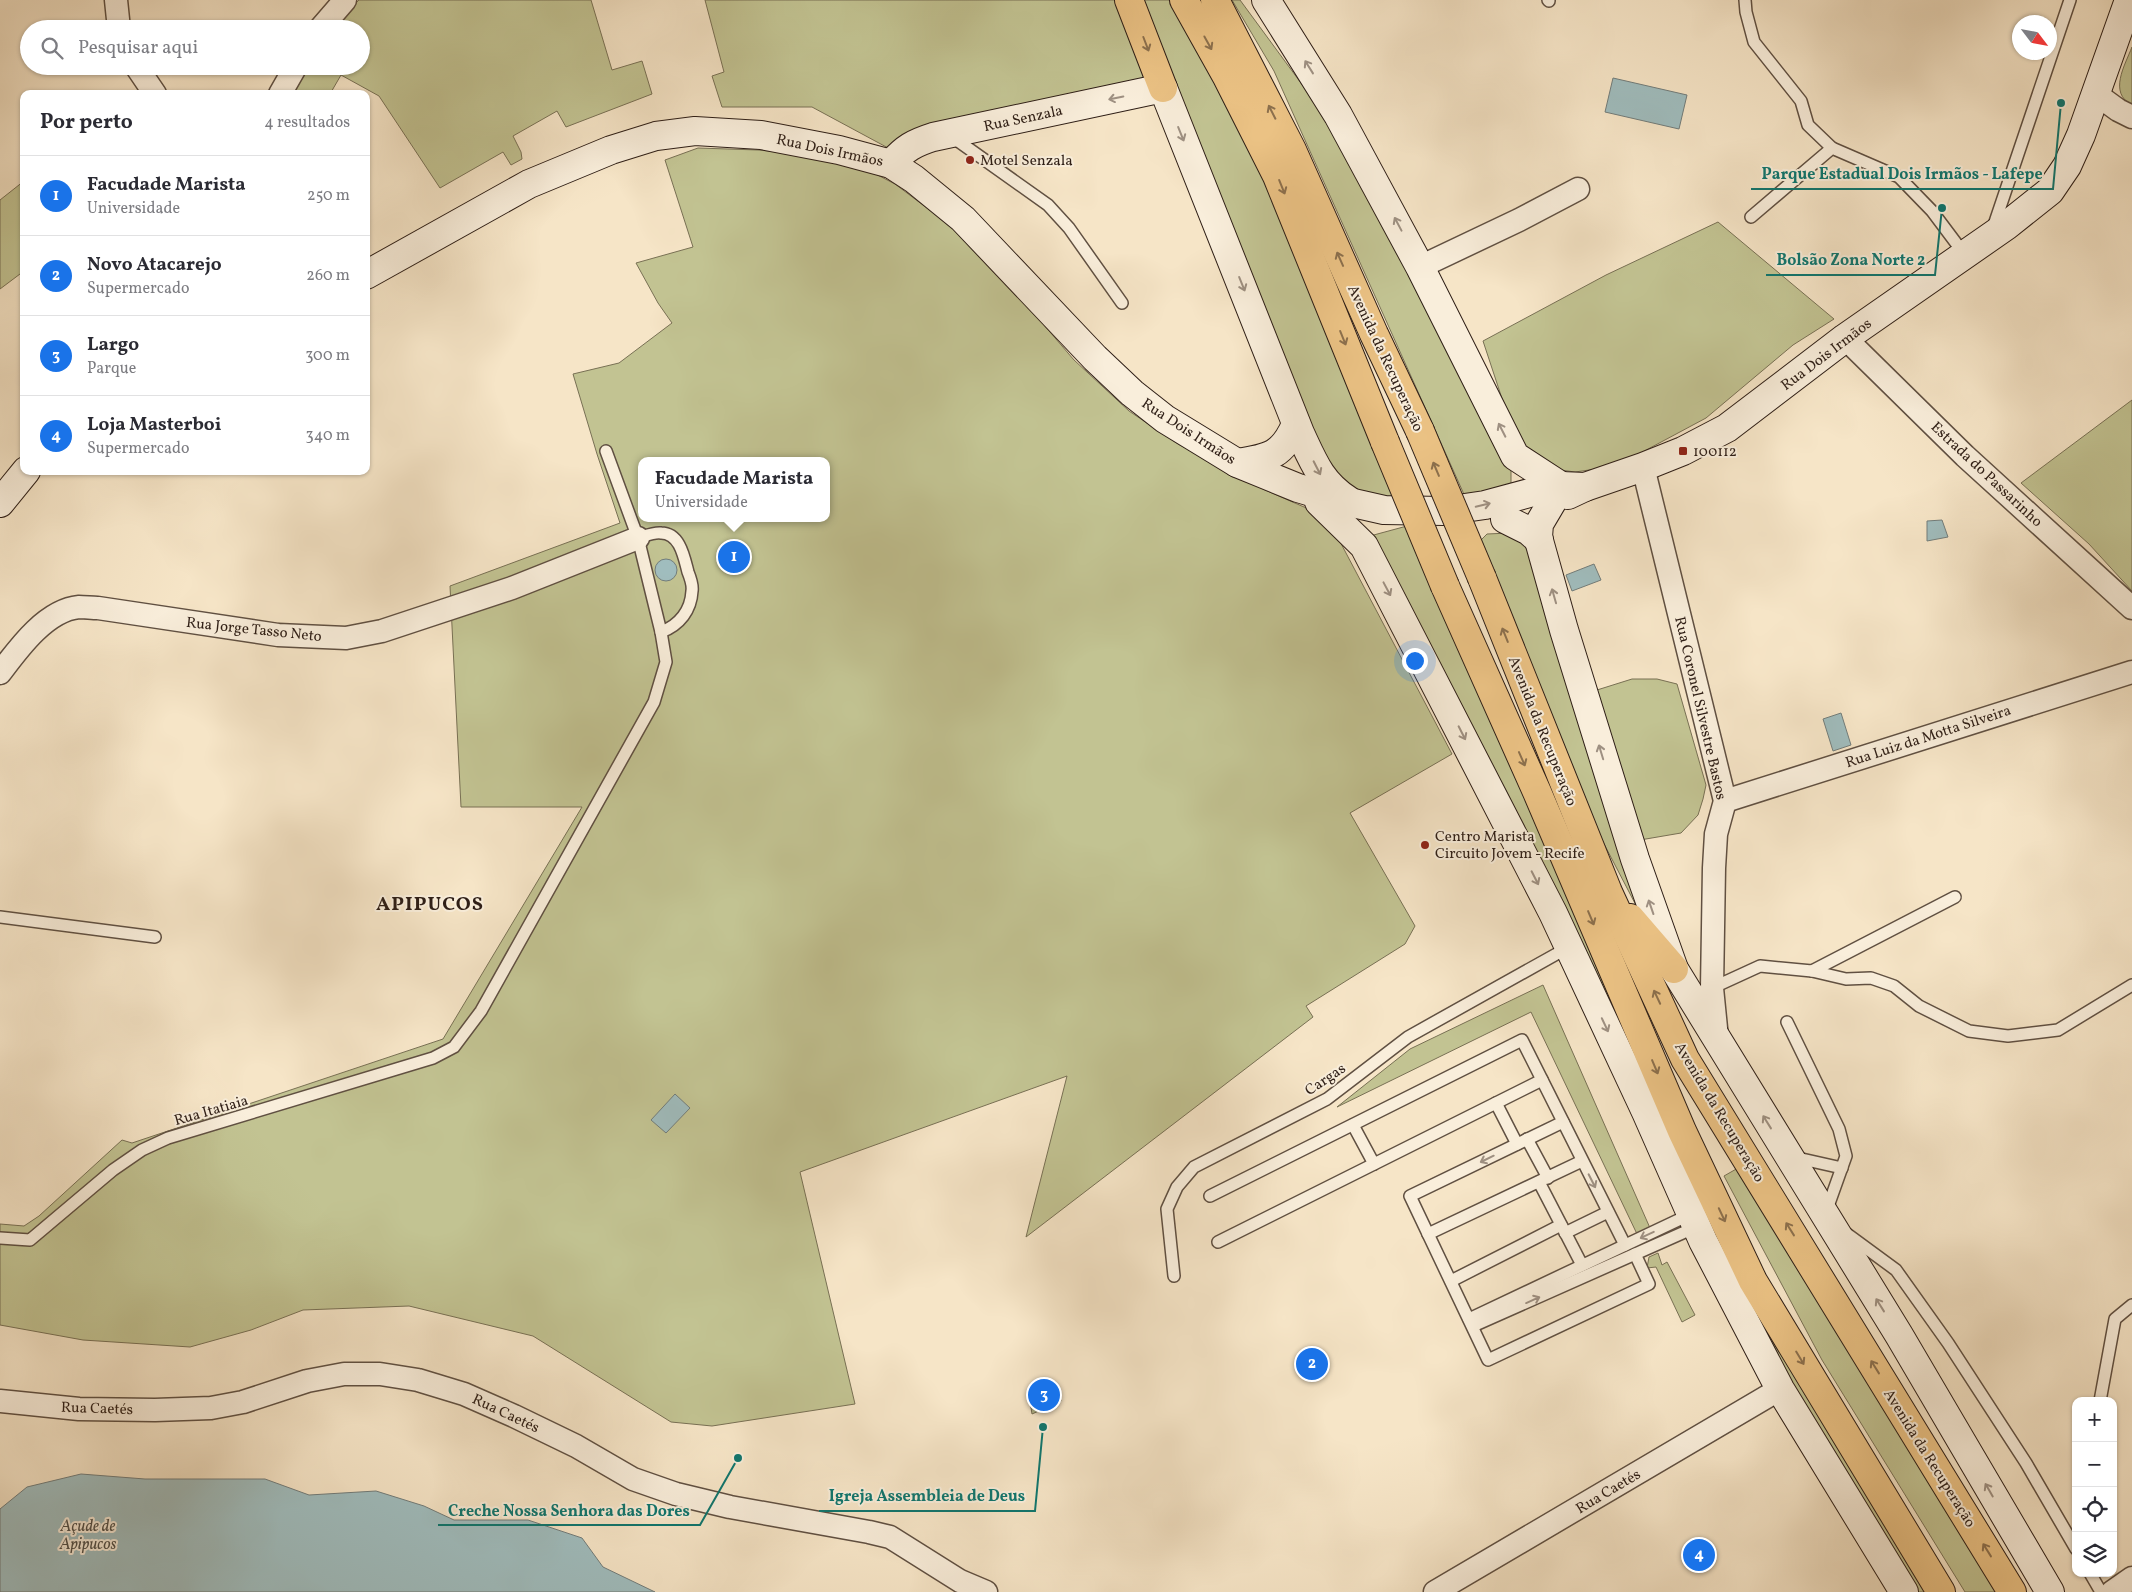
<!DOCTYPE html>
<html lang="pt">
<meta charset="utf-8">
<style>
body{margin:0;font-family:Vollkorn,serif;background:#f2f2f3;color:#2b2b33}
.controls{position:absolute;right:15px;bottom:15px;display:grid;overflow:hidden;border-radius:10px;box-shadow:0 1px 4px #0004}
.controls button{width:45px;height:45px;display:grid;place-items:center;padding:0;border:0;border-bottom:1px solid #e1e1e2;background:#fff;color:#2b2b33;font:25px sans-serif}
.compass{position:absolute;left:2012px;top:15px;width:45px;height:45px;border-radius:50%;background:#fff;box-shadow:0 1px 4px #0004;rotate:122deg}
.you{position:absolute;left:1414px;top:660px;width:18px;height:18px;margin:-12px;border:4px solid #fff;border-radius:50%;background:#1a73e8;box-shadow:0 0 0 8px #1a73e833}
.badge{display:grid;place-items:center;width:32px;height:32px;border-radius:50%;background:#1a73e8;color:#fff;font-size:16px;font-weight:700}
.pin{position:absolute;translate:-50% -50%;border:2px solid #fff;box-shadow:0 1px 5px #0006}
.popup{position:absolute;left:638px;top:457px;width:192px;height:65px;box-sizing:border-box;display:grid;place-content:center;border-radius:10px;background:#fff;filter:drop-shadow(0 1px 4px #0005);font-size:16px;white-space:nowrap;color:#7c7c81}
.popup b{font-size:19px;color:#2b2b33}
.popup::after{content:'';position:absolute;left:50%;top:100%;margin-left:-10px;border:10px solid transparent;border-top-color:#fff}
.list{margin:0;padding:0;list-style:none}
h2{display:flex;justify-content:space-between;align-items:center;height:65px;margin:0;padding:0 20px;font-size:21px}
h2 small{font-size:16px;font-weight:400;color:#7c7c81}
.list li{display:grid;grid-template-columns:32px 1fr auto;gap:15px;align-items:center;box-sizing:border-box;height:80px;padding:0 20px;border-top:1px solid #e1e1e2}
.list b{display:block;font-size:19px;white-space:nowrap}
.list p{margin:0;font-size:16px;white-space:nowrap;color:#7c7c81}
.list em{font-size:16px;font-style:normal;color:#7c7c81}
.icon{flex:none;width:28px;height:28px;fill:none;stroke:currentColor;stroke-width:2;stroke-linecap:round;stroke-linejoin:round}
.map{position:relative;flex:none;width:2132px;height:1592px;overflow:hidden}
.search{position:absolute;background:#fff;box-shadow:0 1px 4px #0004;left:20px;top:20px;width:350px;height:55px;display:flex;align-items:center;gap:12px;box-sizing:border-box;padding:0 18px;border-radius:28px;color:#7c7c81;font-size:19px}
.panel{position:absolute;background:#fff;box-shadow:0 1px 4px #0004;left:20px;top:90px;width:350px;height:385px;border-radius:10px}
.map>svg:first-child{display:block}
</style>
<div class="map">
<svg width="2132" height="1592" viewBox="0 0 2132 1592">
<rect width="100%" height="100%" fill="#f6e5c7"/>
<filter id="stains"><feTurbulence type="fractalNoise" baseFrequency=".004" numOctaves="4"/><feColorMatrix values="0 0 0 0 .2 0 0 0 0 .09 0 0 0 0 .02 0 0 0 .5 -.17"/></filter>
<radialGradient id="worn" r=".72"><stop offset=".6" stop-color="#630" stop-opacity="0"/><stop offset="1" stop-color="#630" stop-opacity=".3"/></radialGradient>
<g fill="#c2c392" stroke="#787054" fill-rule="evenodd">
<path d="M359,0H591L612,70L642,61L652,94L566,127L557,111L513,136L521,152L522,159L511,165L503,152L440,188L379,96L341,75L330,94H291L305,66H361V29H328Z"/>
<path d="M705,0H1118L1151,83L890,149L812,107H722L712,76L724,72Z"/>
<path d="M1140,0H1169L1267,178L1399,506L1350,500L1313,443Z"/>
<path d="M1232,0H1240L1331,124L1511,461V486L1467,501L1274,71Z"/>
<path d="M2132,47V105C2108,93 2125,65 2132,47Z"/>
<path d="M698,148L758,150L831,157L862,167L895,184L947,223L1001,275L1074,360L1129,411L1178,444L1265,490L1327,517L1452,754L1350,813L1415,926L1405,944L1306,1006L1313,1017L1026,1237L1067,1076L800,1172L855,1404L712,1426L671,1422L533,1336L409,1306L303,1310L251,1330L190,1347L83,1340L0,1325V1224L24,1226L39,1216L122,1140L132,1143L443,1039L582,807H461L450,586L620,523L597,454L573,374L619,363L672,323L658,303L636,263L693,247L665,160ZM642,461H826V518H642Z"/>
<path d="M24,181V271L0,289V200Z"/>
<path d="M1718,222L1834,319L1793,345L1706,418L1635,456L1603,468L1575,472L1554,469L1518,447L1483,341L1606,275Z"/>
<path d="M2132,400V591L2089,544L2021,483Z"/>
<path d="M1407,526L1647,1076L1934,1592H1918L1777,1364L1370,536Z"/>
<path d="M1509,533L1526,542L1640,913L1602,840L1480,541L1487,534Z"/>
<path d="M1632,679H1657L1677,684L1706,785L1703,799L1698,815L1681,833L1640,840L1597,690Z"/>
<path d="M1543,985L1650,1228L1637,1234L1531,1012L1337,1107L1410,1049Z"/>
<path d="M1738,1168L2001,1592H1965L1822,1360L1724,1176Z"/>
<path d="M1658,1253L1662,1265L1667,1262L1695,1315L1682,1322L1656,1267L1647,1268L1649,1257Z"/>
<path d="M1056,1382L1061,1401L1032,1414L1028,1389Z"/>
</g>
<g fill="#a0bdbe" stroke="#727d7b">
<path d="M1613,78L1687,95L1679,129L1605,112Z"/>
<path d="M1942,520L1948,537L1927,541V521Z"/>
<circle cx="666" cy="570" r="11"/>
<path d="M1594,564L1601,580L1572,591L1566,575Z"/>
<path d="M1841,713L1851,745L1833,751L1823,719Z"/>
<path d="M675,1094L690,1108L666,1133L651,1120Z"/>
<path d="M81,1474L145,1479H265L309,1495L376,1491L424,1506L454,1520H528L582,1538L603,1567L655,1592H0V1509L27,1487Z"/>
</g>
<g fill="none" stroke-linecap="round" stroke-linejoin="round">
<g stroke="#605042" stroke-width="14">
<g id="service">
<path d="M1548,0L1549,1"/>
<path d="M1745,0L1746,12L1754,42L1801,101L1808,125L1832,148"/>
<path d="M951,136L1048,205L1069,228L1122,303"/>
<path d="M1751,217L1832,148L1899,177L1932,211L1965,255"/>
<path d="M1993,228L2070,0"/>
<path d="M606,451L638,538C645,536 654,532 661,533C680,533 684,557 688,572C690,577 693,585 692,591C691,610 680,625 661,632"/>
<path d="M0,917L155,937"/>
<path d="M1812,971L1955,897"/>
<path d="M1712,988L1760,966L1812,971L1846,979L1871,978L1894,986L1919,1006L1969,1031L2008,1036L2058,1030L2132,985"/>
<path d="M1787,1022L1839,1129L1846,1156L1826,1212"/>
<path d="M1496,1103L1517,1144"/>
<path d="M1563,1122L1410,1196L1488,1360L1649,1284L1635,1254"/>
<path d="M1353,1125L1374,1164"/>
<path d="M1527,1139L1548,1178"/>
<path d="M1793,1157L1842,1168"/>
<path d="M1539,1182L1582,1265"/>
<path d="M1210,1196L1522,1040L1625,1245"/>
<path d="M1565,1233L1608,1212"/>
<path d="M1428,1234L1582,1161"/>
<path d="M1847,1234L1896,1270L1948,1343L2026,1463L2076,1549"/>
<path d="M0,1238L30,1240L113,1170L142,1150L168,1138L433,1058L454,1047L481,1011L654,702L666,662L661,632L638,538"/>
<path d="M1218,1242L1542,1080"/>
<path d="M1174,1276L1167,1209L1177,1187L1194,1167L1327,1099L1408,1037L1569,947"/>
<path d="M1451,1281L1561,1225"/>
<path d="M1469,1319L1691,1214"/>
<path d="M1473,1326L1696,1227"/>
<path d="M2100,1401L2115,1319L2132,1305"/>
<path d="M2090,1573L2101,1592"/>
</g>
</g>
<g stroke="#605042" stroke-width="25">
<g id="minor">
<path d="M116,0L119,29"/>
<path d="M320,29L345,0"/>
<path d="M136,66L155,94"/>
<path d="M280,94L296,66"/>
<path d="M2096,94L2118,110L2132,117"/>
<path d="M1420,267L1519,220L1578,189"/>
<path d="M1845,338L1965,456L2132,608"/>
<path d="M1643,467L1725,801L1716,834L1714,868L1712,988L1717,1038"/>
<path d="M0,673C18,649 46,610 79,607C85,607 92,608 98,608L278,635L346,638L382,631L512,588L638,538"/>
<path d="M1725,801L2132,672"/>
<path d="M0,1401L79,1409L155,1410L211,1408L243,1402L307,1381L344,1374H380L418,1380L464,1394L514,1416L576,1446L633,1479L676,1494L730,1507L869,1532L890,1537L960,1581L986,1592"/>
<path d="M1435,1592L1780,1389"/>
<path d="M2112,1592L2132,1578"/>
</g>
</g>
<g stroke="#2e1e16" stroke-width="30">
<g id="secondary">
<path d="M1266,0L1338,115L1420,267L1515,456L1561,486"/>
<path d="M891,164C905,148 914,143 933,137L1163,88L1300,433C1313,461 1321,483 1348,500"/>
<path d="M366,275L529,184L611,150L656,136L695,131L761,135L839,150L891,164L914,179L963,219L1095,358L1132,393L1165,419L1237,463L1298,488L1331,498L1384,510L1444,511L1485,505L1544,489L1561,486L1585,487"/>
<path d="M1237,463C1270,458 1283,455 1296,424"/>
<path d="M1568,495L1585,487L1643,467L1683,451L1727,428L1845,338L2006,226L2050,191L2067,166L2081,135L2129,0"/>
<path d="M1319,502L1364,546L1553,913L1646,1112L1703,1241L1780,1389L1904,1592"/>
<path d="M1552,502L1539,524L1538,537L1564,630L1635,859L1674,969L1899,1335L2050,1592"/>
<path d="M0,503L26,471"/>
<path d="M1505,519L1529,531L1539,540"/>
</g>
</g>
<g stroke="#2e1e16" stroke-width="30">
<g id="trunk">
<path d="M1129,0L1163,88"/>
<path d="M1184,0L1227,77L1277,176L1385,442"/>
<path d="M1215,0L1292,150L1374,334L1420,431"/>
<path d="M1482,578L1608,892L1685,1059L2012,1592"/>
<path d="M1445,586L1537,792L1682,1131L1753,1281L1941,1592"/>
<path d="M1630,918L1674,969"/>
</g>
</g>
<use href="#service" stroke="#f9eedb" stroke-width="11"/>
<use href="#minor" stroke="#f9eedb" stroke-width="22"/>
<use href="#secondary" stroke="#f9eedb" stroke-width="28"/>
<use href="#trunk" stroke="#ebc284" stroke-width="28"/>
<g stroke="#2e1e16" stroke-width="30" stroke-linecap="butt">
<g id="trunk-bridge">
<path d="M1420,431L1482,578"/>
<path d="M1385,442L1445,586"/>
</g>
</g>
<use href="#trunk-bridge" stroke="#ebc284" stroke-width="28"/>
</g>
<defs><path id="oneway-shaft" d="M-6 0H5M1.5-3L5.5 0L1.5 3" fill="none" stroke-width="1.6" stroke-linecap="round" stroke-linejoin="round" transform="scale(1.25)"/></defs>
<g stroke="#8c704d">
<use href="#oneway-shaft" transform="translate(1208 43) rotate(61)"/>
<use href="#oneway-shaft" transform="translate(1146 44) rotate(69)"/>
<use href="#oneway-shaft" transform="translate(1272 112) rotate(-117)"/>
<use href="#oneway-shaft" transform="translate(1282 187) rotate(68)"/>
<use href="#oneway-shaft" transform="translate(1340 259) rotate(-114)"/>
<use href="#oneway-shaft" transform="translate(1343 338) rotate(68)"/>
<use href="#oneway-shaft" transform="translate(1436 469) rotate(-113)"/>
<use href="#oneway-shaft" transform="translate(1505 635) rotate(-112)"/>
<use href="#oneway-shaft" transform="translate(1522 759) rotate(66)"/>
<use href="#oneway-shaft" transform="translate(1591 918) rotate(67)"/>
<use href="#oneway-shaft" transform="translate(1657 997) rotate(-115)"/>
<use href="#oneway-shaft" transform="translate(1655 1067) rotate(67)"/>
<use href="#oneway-shaft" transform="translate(1722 1215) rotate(65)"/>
<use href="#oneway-shaft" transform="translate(1790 1229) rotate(-122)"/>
<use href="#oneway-shaft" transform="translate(1800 1358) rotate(59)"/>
<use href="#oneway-shaft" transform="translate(1875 1367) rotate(-122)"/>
<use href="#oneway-shaft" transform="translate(1987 1550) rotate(-122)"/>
</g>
<g stroke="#9e9082">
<use href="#oneway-shaft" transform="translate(1309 67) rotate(-122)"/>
<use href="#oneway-shaft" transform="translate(1116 98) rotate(168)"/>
<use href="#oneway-shaft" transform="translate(1181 134) rotate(68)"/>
<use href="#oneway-shaft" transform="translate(1398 224) rotate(-118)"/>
<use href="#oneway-shaft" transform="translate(1242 284) rotate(68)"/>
<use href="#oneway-shaft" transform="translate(1502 430) rotate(-117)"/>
<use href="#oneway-shaft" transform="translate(1317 468) rotate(63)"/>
<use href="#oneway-shaft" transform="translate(1483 505) rotate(-13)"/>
<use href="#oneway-shaft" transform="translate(1387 589) rotate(62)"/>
<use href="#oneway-shaft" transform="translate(1554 596) rotate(-106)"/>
<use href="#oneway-shaft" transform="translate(1462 733) rotate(63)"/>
<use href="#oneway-shaft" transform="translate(1601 752) rotate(-107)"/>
<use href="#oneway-shaft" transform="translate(1535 878) rotate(63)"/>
<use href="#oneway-shaft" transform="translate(1651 907) rotate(-109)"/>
<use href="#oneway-shaft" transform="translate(1605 1025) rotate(65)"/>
<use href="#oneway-shaft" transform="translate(1767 1122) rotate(-122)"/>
<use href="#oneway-shaft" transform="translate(1487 1159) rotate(154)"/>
<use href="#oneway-shaft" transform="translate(1592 1181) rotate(63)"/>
<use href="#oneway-shaft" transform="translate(1647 1235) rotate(155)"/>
<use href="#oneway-shaft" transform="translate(1533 1300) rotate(-24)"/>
<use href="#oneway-shaft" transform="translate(1880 1305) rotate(-122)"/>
<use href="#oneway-shaft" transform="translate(1989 1490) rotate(-120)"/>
</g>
<g fill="#8f2418" stroke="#f9eedb" stroke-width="2">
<circle cx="970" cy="160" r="5"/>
<rect x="1678" y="446" width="10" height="10" rx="2.5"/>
<circle cx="1425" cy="845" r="5"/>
</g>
<g text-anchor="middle" stroke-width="4" stroke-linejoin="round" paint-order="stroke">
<g font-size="15" fill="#2e1e16" stroke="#f9eedb">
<text transform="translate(1023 118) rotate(-12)" y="5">Rua Senzala</text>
<text transform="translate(830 150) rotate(12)" y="5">Rua Dois Irmãos</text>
<text transform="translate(1826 354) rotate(-37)" y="5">Rua Dois Irmãos</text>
<text transform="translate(1386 358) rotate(65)" y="5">Avenida da Recuperação</text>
<text transform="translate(1189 431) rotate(33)" y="5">Rua Dois Irmãos</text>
<text transform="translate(1987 474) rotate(43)" y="5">Estrada do Passarinho</text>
<text transform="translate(254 629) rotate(6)" y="5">Rua Jorge Tasso Neto</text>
<text transform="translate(1701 708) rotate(77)" y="5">Rua Coronel Silvestre Bastos</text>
<text transform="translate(1543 731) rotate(68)" y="5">Avenida da Recuperação</text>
<text transform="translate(1928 736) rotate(-18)" y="5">Rua Luiz da Motta Silveira</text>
<text transform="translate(1325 1079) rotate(-34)" y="5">Cargas</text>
<text transform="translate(211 1110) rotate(-16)" y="5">Rua Itatiaia</text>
<text transform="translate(1720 1112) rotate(59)" y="5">Avenida da Recuperação</text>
<text transform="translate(97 1408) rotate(2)" y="5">Rua Caetés</text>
<text transform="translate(506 1413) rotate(25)" y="5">Rua Caetés</text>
<text transform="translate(1930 1458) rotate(58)" y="5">Avenida da Recuperação</text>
<text transform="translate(1608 1491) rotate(-31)" y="5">Rua Caetés</text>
</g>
<g font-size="15" fill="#2e1e16" stroke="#f9eedb" text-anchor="start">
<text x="980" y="165">Motel Senzala</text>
<text x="1693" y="456">100112</text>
<text x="1435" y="841">Centro Marista<tspan x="1435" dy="17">Circuito Jovem - Recife</tspan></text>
</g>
<g font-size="16" font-style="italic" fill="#504e48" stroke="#f9eedb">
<text x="88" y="1531">Açude de<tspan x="88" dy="18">Apipucos</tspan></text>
</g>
<g font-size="20" font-weight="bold" letter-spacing="1" fill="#2e1e16" stroke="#f9eedb">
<text x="430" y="910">APIPUCOS</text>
</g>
</g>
<path fill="none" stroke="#0f766e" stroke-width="2" d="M2061 103L2053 189H1751M1942 208L1935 275H1766M1043 1427L1035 1511H819M738 1458L700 1525H438"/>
<g fill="#0f766e" stroke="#f9eedb" stroke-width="2">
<circle cx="2061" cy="103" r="5"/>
<circle cx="1942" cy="208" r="5"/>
<circle cx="1043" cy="1427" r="5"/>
<circle cx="738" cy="1458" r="5"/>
</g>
<g font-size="16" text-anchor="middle" font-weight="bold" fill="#0f766e" stroke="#f9eedb" stroke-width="4" stroke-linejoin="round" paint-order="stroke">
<text x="1902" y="179">Parque Estadual Dois Irmãos - Lafepe</text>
<text x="1851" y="265">Bolsão Zona Norte 2</text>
<text x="927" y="1501">Igreja Assembleia de Deus</text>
<text x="569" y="1516">Creche Nossa Senhora das Dores</text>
</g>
<rect width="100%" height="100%" filter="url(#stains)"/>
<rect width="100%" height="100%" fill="url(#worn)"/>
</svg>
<div class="controls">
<button>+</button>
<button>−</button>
<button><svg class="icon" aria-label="locate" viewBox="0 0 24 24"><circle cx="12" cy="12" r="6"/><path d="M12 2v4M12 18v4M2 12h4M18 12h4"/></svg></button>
<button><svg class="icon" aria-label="layers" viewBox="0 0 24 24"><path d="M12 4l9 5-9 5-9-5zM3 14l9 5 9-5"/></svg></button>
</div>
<svg class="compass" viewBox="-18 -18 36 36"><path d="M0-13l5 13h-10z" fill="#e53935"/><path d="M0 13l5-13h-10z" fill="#7c7c81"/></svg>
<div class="you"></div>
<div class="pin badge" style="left:734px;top:557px">1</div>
<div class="popup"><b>Facudade Marista</b>Universidade</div>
<div class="pin badge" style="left:1312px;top:1364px">2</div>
<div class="pin badge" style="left:1044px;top:1395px">3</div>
<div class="pin badge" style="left:1699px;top:1555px">4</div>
<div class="search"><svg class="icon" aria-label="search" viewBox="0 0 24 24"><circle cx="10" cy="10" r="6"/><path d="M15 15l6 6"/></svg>Pesquisar aqui</div>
<section class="panel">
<h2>Por perto<small>4 resultados</small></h2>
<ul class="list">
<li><span class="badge">1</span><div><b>Facudade Marista</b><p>Universidade</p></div><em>250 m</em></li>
<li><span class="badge">2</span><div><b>Novo Atacarejo</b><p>Supermercado</p></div><em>260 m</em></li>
<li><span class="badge">3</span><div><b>Largo</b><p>Parque</p></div><em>300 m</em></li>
<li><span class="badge">4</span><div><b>Loja Masterboi</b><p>Supermercado</p></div><em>340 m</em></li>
</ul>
</section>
</div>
